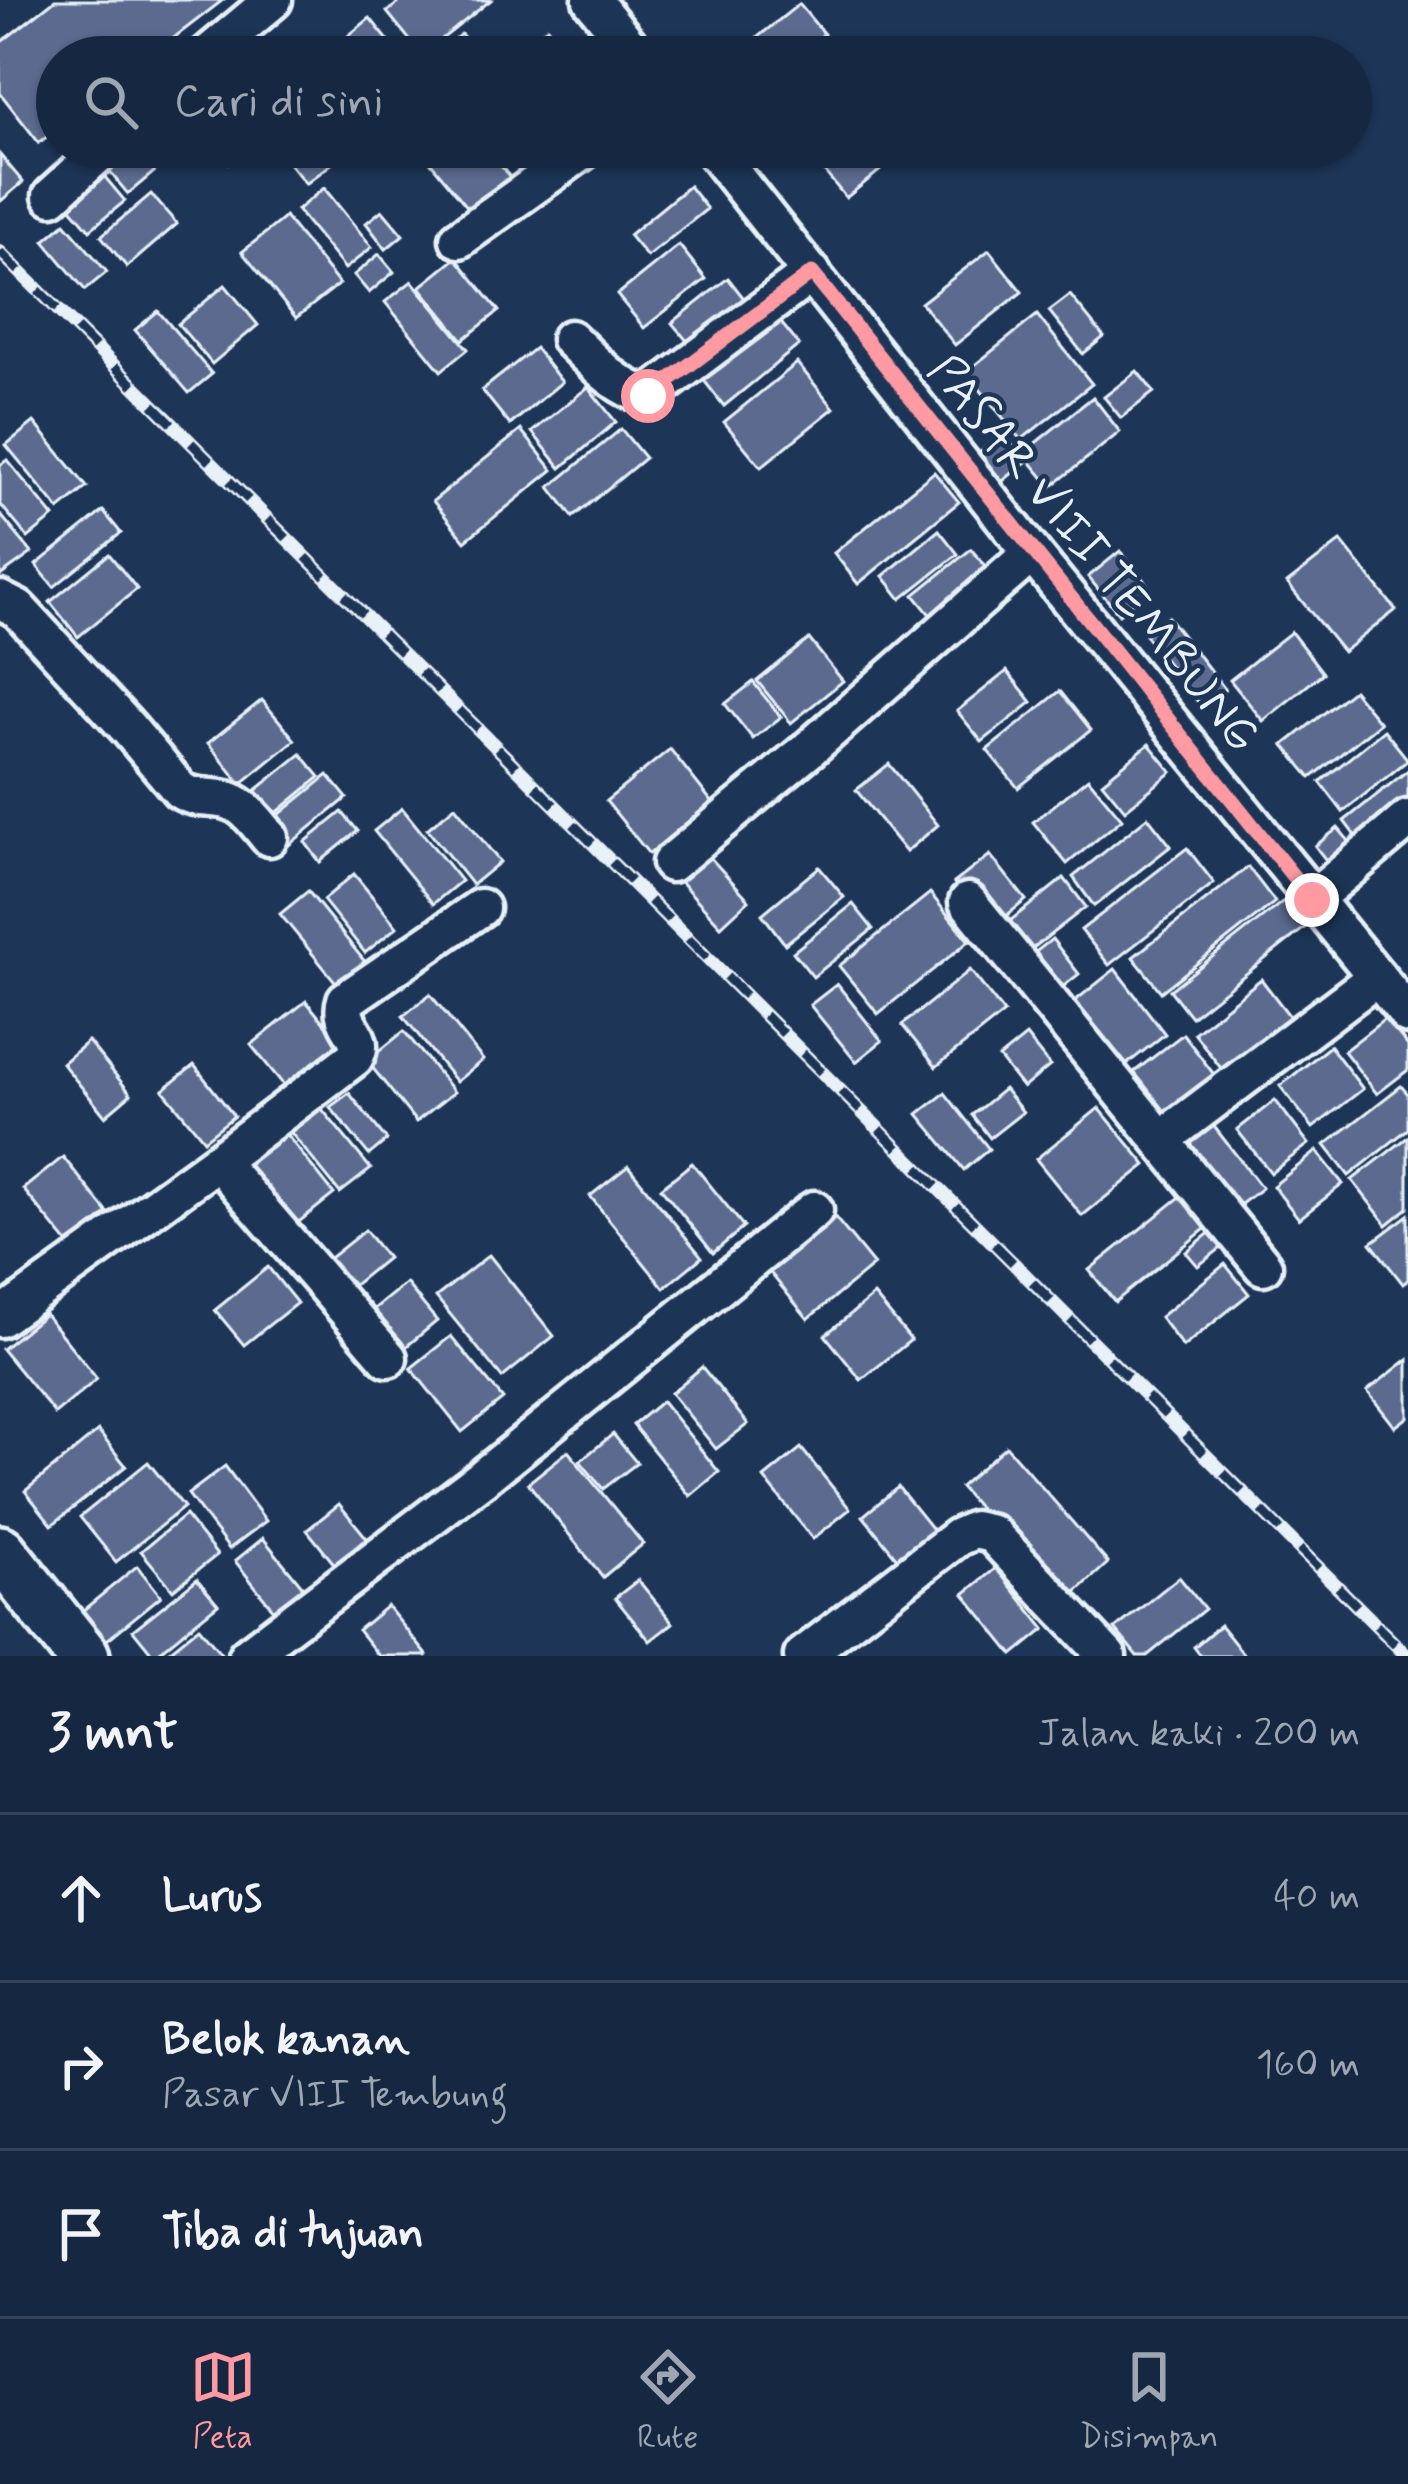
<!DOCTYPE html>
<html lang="id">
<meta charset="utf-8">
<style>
body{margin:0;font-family:Mynerve,sans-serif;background:#1f3048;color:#f1f3f6}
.stop{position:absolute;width:36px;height:36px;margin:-27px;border:9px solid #ff9aa2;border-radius:50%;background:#fff}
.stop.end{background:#ff9aa2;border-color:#fff;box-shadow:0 3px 12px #0008}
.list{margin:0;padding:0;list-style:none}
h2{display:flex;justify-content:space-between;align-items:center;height:156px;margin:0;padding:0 48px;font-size:51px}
h2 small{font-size:39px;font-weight:400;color:#9ea6b1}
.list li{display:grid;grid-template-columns:78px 1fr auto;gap:36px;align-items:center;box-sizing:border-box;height:168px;padding:0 48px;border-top:3px solid #35445a}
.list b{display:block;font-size:45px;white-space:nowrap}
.list p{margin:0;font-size:39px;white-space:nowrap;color:#9ea6b1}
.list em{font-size:39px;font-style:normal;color:#9ea6b1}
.icon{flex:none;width:66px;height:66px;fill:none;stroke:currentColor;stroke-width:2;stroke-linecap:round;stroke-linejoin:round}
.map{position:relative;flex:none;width:1408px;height:1656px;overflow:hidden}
.search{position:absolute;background:#162841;box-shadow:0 3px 9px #0004;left:36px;right:36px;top:36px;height:132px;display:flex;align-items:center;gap:30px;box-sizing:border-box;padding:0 42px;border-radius:66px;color:#9ea6b1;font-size:45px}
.sheet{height:660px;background:#162841}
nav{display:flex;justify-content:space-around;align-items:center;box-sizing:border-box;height:168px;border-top:3px solid #35445a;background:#162841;font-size:33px;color:#9ea6b1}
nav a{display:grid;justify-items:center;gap:6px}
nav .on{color:#ff9aa2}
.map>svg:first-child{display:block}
</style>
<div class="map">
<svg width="1408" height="1656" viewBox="0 0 1408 1656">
<rect width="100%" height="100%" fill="#1d3557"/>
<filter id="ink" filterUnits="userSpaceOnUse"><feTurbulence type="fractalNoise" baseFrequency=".00833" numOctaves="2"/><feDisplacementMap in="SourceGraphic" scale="24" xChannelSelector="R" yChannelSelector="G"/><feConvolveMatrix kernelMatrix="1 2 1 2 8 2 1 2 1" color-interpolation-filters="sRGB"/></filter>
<g filter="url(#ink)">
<g fill="#5b6b8f" stroke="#e8f1f8" stroke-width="3">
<path d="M55,0H223L149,57H57V129L39,143L0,93V43Z"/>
<path d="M402,0H491L422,55L387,12Z"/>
<path d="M799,4L824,34L795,57H733Z"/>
<path d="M370,18L396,50L387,57H322Z"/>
<path d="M547,27L571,57H509Z"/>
<path d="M461,34L480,57H433Z"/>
<path d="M254,37L270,57H230Z"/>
<path d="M123,147H165L173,156L128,194L103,164Z"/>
<path d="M216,147H250L229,163Z"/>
<path d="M295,147H338L344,154L306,184L283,156Z"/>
<path d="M418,147H486L513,181L473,214Z"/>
<path d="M841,147H909L846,198L819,165Z"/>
<path d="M0,155L23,182L1,201L0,200Z"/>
<path d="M99,170L125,201L90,230L64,200Z"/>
<path d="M689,186L707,209L647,257L629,235Z"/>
<path d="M324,188L372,247L345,269L297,210Z"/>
<path d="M151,194L177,224L127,267L101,236Z"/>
<path d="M382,210L403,235L386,249L366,223Z"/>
<path d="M285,217L339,284L296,318L242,252Z"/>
<path d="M65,223L107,272L85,290L44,241Z"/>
<path d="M679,245L706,279L644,328L617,295Z"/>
<path d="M989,250L1022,292L955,345L921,303Z"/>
<path d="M379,254L394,272L369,293L354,275Z"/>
<path d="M456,258L499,311L463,340L420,287Z"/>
<path d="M728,278L753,310L698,354L672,323Z"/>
<path d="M412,281L468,349L441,371L385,302Z"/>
<path d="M225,285L258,325L212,364L178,324Z"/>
<path d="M1070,295L1104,337L1083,354L1049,311Z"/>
<path d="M158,311L212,374L189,393L135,330Z"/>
<path d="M774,314L799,345L724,406L699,374Z"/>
<path d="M1037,315L1092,384L1021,440L966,372Z"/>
<path d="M535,348L562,382L510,425L482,390Z"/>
<path d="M797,363L834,408L761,467L724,422Z"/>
<path d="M1137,371L1154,392L1121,418L1104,397Z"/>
<path d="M588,387L616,422L561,468L532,432Z"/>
<path d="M1093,397L1120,432L1051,487L1023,453Z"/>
<path d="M34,422L87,487L59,510L6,445Z"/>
<path d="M621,429L645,458L573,517L550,487Z"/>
<path d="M521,430L553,470L465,541L433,501Z"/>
<path d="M1003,434L1026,462L998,485L975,456Z"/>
<path d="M7,460L54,517L28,538L0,504V465Z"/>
<path d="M934,472L959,502L858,584L834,553Z"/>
<path d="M103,511L121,533L54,587L36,565Z"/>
<path d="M0,514L32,553L0,576Z"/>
<path d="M939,530L958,554L901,599L883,576Z"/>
<path d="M1341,541L1396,610L1343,652L1287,583Z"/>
<path d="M971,549L994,577L936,622L914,595Z"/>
<path d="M1120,551L1151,589L1119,614L1088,577Z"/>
<path d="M109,554L137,589L78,637L50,602Z"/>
<path d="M1168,617L1225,689L1202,707L1145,635Z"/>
<path d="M1291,632L1323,673L1263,721L1230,680Z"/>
<path d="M809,639L843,681L791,723L757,681Z"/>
<path d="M1007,671L1032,702L982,742L957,711Z"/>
<path d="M753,682L781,717L753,739L725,704Z"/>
<path d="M1353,690L1380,723L1311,778L1284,745Z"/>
<path d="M1060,691L1091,730L1018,788L987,750Z"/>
<path d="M262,700L295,740L241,784L208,743Z"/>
<path d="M1384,730L1408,760L1343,812L1320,782Z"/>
<path d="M1149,744L1172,772L1125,810L1102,782Z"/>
<path d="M670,749L712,802L649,854L606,801Z"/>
<path d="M301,754L320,777L274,815L255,791Z"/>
<path d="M889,764L938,825L906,852L856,790Z"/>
<path d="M1408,770V810L1363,846L1344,821Z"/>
<path d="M328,775L347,798L289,845L270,822Z"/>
<path d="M1088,778L1122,819L1067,864L1033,822Z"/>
<path d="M455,806L500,862L472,885L427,829Z"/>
<path d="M402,808L461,881L433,904L374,831Z"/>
<path d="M342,812L358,831L320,862L305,842Z"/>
<path d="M1148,817L1171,846L1094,906L1073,877Z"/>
<path d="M1338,828L1359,853L1335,872L1315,846Z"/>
<path d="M1187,848L1214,883L1109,965L1081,930Z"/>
<path d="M705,852L749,900L721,926L677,878Z"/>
<path d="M990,855L1026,900L991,928L954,883Z"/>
<path d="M819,867L844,897L785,944L762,914Z"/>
<path d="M1248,867L1275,902L1161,992L1133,957Z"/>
<path d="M354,874L397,927L365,953L323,900Z"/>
<path d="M1064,878L1086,907L1023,956L1001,928Z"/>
<path d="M308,891L370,968L342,990L280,914Z"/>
<path d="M930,893L969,941L878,1014L839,966Z"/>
<path d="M1286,899L1307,926L1191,1017L1170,990Z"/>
<path d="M853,904L873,929L813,977L793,952Z"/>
<path d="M1052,939L1079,974L1055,993L1028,958Z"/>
<path d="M1115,969L1165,1034L1121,1069L1071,1004Z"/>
<path d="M970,970L1004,1013L936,1067L902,1025Z"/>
<path d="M1261,979L1291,1018L1223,1071L1194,1033Z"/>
<path d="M837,984L882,1041L856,1062L810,1005Z"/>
<path d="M430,994L483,1060L456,1082L403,1016Z"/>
<path d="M306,1001L346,1050L291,1094L251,1045Z"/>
<path d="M1386,1018L1408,1046V1070L1377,1094L1344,1051Z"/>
<path d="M404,1031L454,1092L416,1122L367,1061Z"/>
<path d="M1183,1034L1216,1077L1168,1115L1134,1072Z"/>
<path d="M1026,1036L1050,1066L1023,1088L999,1058Z"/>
<path d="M88,1041L131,1094L105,1116L62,1063Z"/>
<path d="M1330,1046L1363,1089L1313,1128L1280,1086Z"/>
<path d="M194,1065L234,1116L204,1140L163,1090Z"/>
<path d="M1401,1086L1408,1094V1129L1349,1176L1325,1145Z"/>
<path d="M1004,1089L1023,1112L990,1138L972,1115Z"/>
<path d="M349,1093L387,1140L369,1155L330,1107Z"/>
<path d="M945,1093L989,1149L964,1170L918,1114Z"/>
<path d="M1275,1100L1309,1144L1271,1173L1237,1130Z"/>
<path d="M317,1103L371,1169L340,1193L287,1128Z"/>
<path d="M1099,1108L1146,1165L1082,1216L1036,1159Z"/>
<path d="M1212,1124L1262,1188L1227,1215L1177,1151Z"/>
<path d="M286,1134L334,1194L285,1233L237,1174Z"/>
<path d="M1408,1137V1208L1387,1225L1352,1180Z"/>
<path d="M1317,1151L1343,1184L1299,1219L1273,1186Z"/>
<path d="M63,1157L108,1213L69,1245L23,1189Z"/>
<path d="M692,1163L744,1227L713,1253L661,1188Z"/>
<path d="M628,1166L702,1257L664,1288L590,1196Z"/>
<path d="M1185,1193L1210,1225L1115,1302L1089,1270Z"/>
<path d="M833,1215L874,1265L808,1319L767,1269Z"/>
<path d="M1408,1215V1280L1403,1284L1371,1243Z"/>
<path d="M365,1230L387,1258L339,1297L316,1269Z"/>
<path d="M1213,1230L1225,1245L1198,1266L1186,1252Z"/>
<path d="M489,1255L554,1336L502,1378L436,1297Z"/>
<path d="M1225,1264L1249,1294L1183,1347L1160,1317Z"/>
<path d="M268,1267L297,1303L244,1345L215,1310Z"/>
<path d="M406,1283L437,1321L395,1356L364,1317Z"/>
<path d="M874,1295L911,1340L861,1380L825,1335Z"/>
<path d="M45,1314L97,1379L55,1414L2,1349Z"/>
<path d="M451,1336L503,1399L462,1432L411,1368Z"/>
<path d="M1408,1359V1417L1395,1427L1367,1391Z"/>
<path d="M702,1367L748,1424L716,1449L671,1393Z"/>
<path d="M662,1401L719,1472L690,1496L633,1425Z"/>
<path d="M98,1431L126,1466L52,1525L25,1491Z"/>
<path d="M613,1434L637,1463L603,1489L580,1461Z"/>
<path d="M1006,1446L1108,1563L1063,1604L960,1487Z"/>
<path d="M801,1448L850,1509L813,1539L764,1478Z"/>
<path d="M568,1451L643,1544L603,1577L528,1483Z"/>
<path d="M148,1462L184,1507L116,1562L80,1517Z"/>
<path d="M225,1466L266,1521L229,1549L188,1494Z"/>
<path d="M898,1487L940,1539L905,1568L863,1516Z"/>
<path d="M339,1504L375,1548L343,1575L307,1530Z"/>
<path d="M185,1515L217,1555L173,1590L141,1551Z"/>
<path d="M263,1538L306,1591L277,1614L235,1561Z"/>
<path d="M137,1566L161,1596L106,1641L82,1611Z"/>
<path d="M996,1568L1045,1629L1013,1655L964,1594Z"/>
<path d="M1179,1577L1205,1609L1147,1656H1137L1115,1629Z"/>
<path d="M197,1579L218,1604L154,1656L133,1630Z"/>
<path d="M638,1580L673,1623L650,1641L615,1598Z"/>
<path d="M387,1606L427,1655L426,1656H379L358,1630Z"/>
<path d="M1220,1625L1245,1656H1201L1194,1647Z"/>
<path d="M199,1627L223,1656H163Z"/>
</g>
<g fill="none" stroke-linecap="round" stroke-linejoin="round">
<g stroke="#e8f1f8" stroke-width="45">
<g id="street">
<path d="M592,0L638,57"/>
<path d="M205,57L273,0"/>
<path d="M711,147L1032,553L1408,1015"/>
<path d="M52,196L106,147"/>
<path d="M459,239L588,147"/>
<path d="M570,339C593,361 616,388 648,396L812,273"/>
<path d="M0,600L18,609L128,728L180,790C196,801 213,795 230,801C247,807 258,824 269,837"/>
<path d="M671,863L808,750L1032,553"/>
<path d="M1312,900L1408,819"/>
<path d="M968,902L1263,1266"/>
<path d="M1162,1139L1377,977"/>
<path d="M218,1161L388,1358"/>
<path d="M0,1318L218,1161L354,1058C369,1035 337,1027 346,1000L480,908"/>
<path d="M247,1656L481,1479L814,1210"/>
<path d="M803,1656L958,1537L974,1530L992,1534L1107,1656"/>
</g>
</g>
<g stroke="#e8f1f8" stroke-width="60">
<path id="secondary" d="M0,1552L83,1656"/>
</g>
<use href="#street" stroke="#1d3557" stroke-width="36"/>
<use href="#secondary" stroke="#1d3557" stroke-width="51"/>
<g stroke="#e8f1f8" stroke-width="14">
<path id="rail" d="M0,252L1407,1656"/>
</g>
<use href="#rail" stroke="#1d3557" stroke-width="9" stroke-dasharray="27" stroke-linecap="butt"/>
</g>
</g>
<g fill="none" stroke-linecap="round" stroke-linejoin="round" filter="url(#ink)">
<path stroke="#ff9aa2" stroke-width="15" d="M648,396L812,273L1312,900"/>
</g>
<g text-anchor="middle" stroke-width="9" stroke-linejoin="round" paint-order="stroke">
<g font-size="48" fill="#e8f1f8" stroke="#1d3557">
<text transform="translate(1095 552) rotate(51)" y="17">PASAR VIII TEMBUNG</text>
</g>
</g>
</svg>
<div class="stop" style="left:648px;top:396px"></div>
<div class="stop end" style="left:1312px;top:900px"></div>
<div class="search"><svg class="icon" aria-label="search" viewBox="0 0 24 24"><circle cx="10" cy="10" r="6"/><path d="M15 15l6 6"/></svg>Cari di sini</div>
</div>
<section class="sheet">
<h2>3 mnt<small>Jalan kaki · 200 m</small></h2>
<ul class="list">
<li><svg class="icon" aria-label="ahead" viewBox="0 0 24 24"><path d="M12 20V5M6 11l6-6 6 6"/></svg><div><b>Lurus</b></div><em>40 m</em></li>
<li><svg class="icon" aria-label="right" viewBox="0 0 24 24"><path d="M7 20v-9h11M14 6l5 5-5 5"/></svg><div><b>Belok kanan</b><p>Pasar VIII Tembung</p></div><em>160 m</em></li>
<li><svg class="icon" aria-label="arrive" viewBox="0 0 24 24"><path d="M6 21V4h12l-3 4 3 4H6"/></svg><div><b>Tiba di tujuan</b></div></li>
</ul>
</section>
<nav>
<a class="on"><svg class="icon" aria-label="map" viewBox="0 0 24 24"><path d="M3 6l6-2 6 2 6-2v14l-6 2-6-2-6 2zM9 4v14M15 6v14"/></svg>Peta</a>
<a><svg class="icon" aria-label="directions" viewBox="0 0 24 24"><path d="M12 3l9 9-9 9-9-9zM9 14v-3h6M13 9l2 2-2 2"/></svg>Rute</a>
<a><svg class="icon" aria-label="saved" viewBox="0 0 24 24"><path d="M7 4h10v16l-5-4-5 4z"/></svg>Disimpan</a>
</nav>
